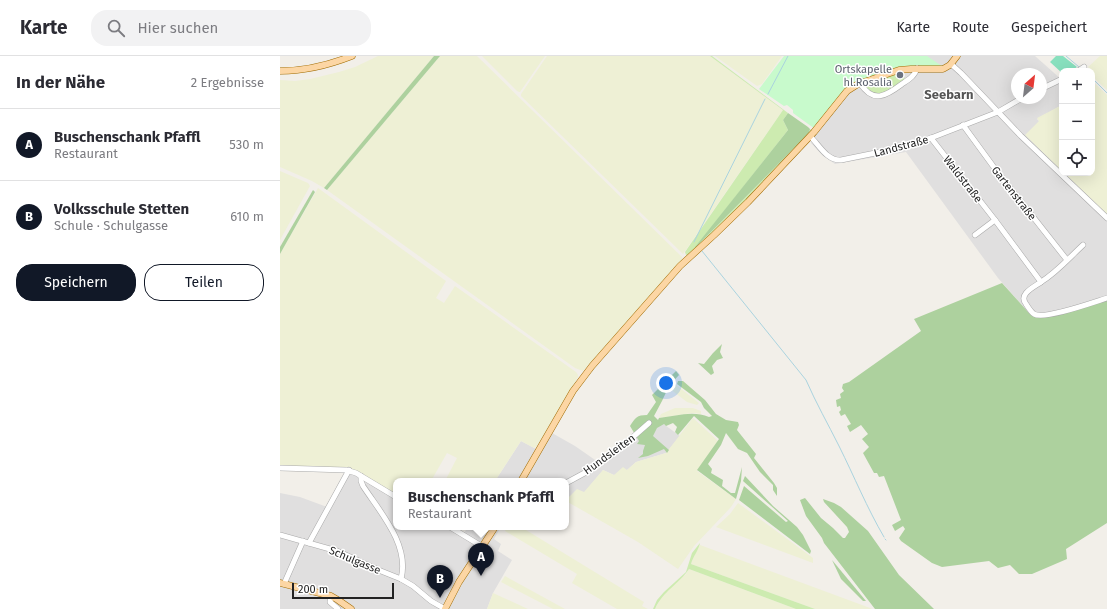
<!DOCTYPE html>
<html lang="de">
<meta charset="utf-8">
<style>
body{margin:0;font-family:"Fira Sans",sans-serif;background:#f2f2f3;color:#2b2b33}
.controls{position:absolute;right:12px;top:12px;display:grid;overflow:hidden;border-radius:8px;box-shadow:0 4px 16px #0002}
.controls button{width:36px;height:36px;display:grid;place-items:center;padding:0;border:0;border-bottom:1px solid #e1e1e2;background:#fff;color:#2b2b33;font:20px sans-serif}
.compass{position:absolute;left:731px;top:12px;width:36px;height:36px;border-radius:50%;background:#fff;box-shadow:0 4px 16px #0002;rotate:28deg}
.scale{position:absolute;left:12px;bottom:10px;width:102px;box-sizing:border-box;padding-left:4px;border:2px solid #222;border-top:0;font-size:11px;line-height:14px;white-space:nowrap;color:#222;-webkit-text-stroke:3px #fff;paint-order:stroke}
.you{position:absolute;left:386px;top:327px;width:14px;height:14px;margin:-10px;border:3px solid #fff;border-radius:50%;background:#1a73e8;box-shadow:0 0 0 6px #1a73e833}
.badge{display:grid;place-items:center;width:26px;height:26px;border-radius:50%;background:#111827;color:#fff;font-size:13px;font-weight:700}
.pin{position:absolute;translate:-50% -33px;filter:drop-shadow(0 1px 2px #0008)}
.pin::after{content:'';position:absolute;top:21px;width:14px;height:12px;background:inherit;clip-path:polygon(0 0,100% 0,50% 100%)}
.popup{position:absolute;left:113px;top:422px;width:176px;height:52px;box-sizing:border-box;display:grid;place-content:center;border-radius:8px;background:#fff;filter:drop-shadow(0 1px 3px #0005);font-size:13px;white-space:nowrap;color:#7c7c81}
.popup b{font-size:15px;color:#2b2b33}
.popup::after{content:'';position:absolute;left:50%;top:100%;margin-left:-8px;border:8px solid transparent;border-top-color:#fff}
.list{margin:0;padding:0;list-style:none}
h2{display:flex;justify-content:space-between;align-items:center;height:52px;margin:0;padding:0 16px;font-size:17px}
h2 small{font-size:13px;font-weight:400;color:#7c7c81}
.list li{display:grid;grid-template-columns:26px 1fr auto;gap:12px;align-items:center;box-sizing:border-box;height:72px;padding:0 16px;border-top:1px solid #e1e1e2}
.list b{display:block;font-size:15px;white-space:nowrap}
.list p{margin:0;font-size:13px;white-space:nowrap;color:#7c7c81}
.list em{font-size:13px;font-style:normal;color:#7c7c81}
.actions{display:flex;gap:8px;padding:12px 16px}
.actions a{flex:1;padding:9px 0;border:1px solid #111827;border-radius:16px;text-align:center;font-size:14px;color:#111827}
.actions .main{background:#111827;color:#fff}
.icon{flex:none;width:22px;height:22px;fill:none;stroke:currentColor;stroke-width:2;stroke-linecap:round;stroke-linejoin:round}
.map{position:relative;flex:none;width:827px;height:553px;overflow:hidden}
header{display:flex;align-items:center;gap:24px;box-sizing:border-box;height:56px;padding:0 20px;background:#fff;border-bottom:1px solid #e1e1e2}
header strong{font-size:19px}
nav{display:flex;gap:22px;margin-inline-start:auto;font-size:14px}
.search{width:280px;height:36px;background:#f2f2f3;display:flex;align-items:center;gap:10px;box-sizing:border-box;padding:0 14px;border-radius:16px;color:#7c7c81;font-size:15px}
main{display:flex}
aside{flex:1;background:#fff}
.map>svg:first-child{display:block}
</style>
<header>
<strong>Karte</strong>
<div class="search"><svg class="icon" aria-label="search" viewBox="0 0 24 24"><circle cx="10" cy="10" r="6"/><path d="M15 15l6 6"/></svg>Hier suchen</div>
<nav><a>Karte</a><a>Route</a><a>Gespeichert</a></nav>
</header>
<main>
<aside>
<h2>In der Nähe<small>2 Ergebnisse</small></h2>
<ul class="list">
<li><span class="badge">A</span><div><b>Buschenschank Pfaffl</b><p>Restaurant</p></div><em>530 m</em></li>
<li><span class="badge">B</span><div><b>Volksschule Stetten</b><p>Schule · Schulgasse</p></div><em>610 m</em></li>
</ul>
<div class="actions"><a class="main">Speichern</a><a>Teilen</a></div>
</aside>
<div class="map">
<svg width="827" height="553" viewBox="0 0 827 553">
<rect width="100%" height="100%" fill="#f2efe9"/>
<g fill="#e0dfdf" fill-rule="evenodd">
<path d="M646,0H755L782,24V49L757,63L759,65L782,115V117H784L827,158V243L759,261L749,257L718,222L626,96L555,108L542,99L531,87L536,77L565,38L576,30L620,15L638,14ZM737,18H761V42H737Z"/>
<path d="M378,364L400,380L386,397L356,406L347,414L334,419L323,414L304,437L289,441L286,439V425H215L241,385L260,395L272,377L295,390L318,406L354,377Z"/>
<path d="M73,414L116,439V471H173L184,477L188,471H221L214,483L221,488L218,495L232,504L213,537L207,553H0V437L20,441L47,451L66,415Z"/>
</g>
<g fill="#eef0d5">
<path d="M98,0H154L44,132L32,125L0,111V24L15,25L30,23L59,16L75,11Z"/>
<path d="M160,0H197L402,201V203L401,205L303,315L295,312L47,134Z"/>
<path d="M202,0H265L240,36H239L237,35Z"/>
<path d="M267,0H430L503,54L403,198L241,40V38Z"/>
<path d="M435,0H502L482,28L477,30Z"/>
<path d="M820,0H827V34L812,20L814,16L808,11Z"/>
<path d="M812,25L827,39V158L784,117H812Z"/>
<path d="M782,49V115L745,79L759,65L757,62Z"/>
<path d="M0,115L28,127L30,130L0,184Z"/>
<path d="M38,132L166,225L156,242L164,247L175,230L296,316L298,319V321L257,390L254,392L241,385L215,425H165L177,402L167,397L151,425H116V439L73,414L0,410V198Z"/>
<path d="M395,328L419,347L417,349L407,346L390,333Z"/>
<path d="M395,352H413L421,355V358L413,357L379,362L381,358Z"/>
<path d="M413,362L438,385L417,415L456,443L451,451L414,490L398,513L358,486L286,445V439L289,441L297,433L304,436L323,414L334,419L343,411L347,414L356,406L386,397Z"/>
<path d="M458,447L533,502V507L436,471L450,458Z"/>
<path d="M227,471H241L364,546L362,550L368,553H337L292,527L297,518L225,475Z"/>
<path d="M420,489L590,552L592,553H535L411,508L416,494Z"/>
<path d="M409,513L516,553H375L381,542L392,530L406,518Z"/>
<path d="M225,520L285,553H273L221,526Z"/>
<path d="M213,537L248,553H207Z"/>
</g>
<g fill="#cdebb0">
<path d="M430,0H432L508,57L503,64L508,74L415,192L529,77L530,73L532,75L462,149L410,198L406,199L405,196L503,54Z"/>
<path d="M621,16L622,17L618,19L617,21L619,22L624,20L625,25L608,36L596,39L586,33L584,29Z"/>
<path d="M420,487C419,493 413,501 411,508L535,553H516L409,513C399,528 383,535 375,553H373L377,544L384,536L406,516L412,497Z"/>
</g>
<g fill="#add19e">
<path d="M154,0H160L47,134L44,132Z"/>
<path d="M508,57L528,71L530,73L529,77L415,192V191L508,74L503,64Z"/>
<path d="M33,134L35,136L0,198V191Z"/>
<path d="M722,227L749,257L759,261L827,243V467L786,493L787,503L752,518H739L730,509L718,512L709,505L662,511L652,507L621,485L619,482L625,473L623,470L615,475L612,469L621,464L604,420L599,421L597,417H594L583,397L589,391L582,383L588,378L581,369L570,376L567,370L571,368L565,358L561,360L559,356L561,354L560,350L557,351L556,344L561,342L560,338L564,335L562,332L563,328L569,326L641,275L634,263Z"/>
<path d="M442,288L440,296L443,302L437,304L432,310L434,317L431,319L418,307L424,308L433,297Z"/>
<path d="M396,315L399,319L389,330L382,345L374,360L378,364L379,362C396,360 413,354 429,361L432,360L424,352L421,346L397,328L398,325H403L425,344L436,358L446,364L458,366L459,369L457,374L476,398L474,402L494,427L497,432V440L493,434V429L480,416L467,397L458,393L446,377L441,389L428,408L432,413L431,417L443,424L442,430L451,437H455L462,411L461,425L456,443L417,414L439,383L414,360L398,379L395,376L397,371L393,367L386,370L384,368L377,372L373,380L389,394L387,397L384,393L368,400L358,402L363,398V395L365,389L357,388L359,385L350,370C355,362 357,359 367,359L376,346L372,339Z"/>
<path d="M465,420L493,450L517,471L523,479L531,495L530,498L459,444L464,430L506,466L508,465L463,425Z"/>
<path d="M525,442L541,462L553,472L563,482H565L569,476L567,471L544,446L543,443L554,447L561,451L588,475L619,519L654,553H595L544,487L542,482L526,460L520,444Z"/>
<path d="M552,504L586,545H583L561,523Z"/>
</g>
<path fill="#c8facc" d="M504,0H647L662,10H637L619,11L577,26L535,73L513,57V54L507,49L504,50L479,33Z"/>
<path fill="#88e0be" d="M776,0H783L797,11L791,15H782V17L770,6Z"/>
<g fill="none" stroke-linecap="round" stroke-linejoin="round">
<g stroke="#aad3df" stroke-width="1">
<path d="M786,0L799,11"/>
<path d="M812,22L827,37"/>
<path d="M488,38L508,0"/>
<path d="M414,186L485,43"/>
<path d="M422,195L526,324C536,347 548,368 559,390C574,420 587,452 604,481"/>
<path d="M605,483L606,484"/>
</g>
<g stroke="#a9a9a9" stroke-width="6">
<g id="minor">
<path d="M671,8L681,17L741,80L827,162"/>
<path d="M798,15L804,11"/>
<path d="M580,27C593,48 606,40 622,28C628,24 635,20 637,12"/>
<path d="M761,33L782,23"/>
<path d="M683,69L713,110L787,204"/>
<path d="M530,80C539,89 547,105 561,104L620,92L651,82L718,56L742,42"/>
<path d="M651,82L715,164L761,226C754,231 738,238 746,248C748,251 751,256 754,258C764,264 814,246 827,242"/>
<path d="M695,179L715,164"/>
<path d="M761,226C777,216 789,202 803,189"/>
<path d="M0,412L66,414L76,417L116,441"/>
<path d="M81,420V425L83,430C100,456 130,489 121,523"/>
<path d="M286,427L310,414L319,407L353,381L369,367"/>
<path d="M170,471L203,491"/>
<path d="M0,479L57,495L101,515L121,523L133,530L151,545L165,553"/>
<path d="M29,487L69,414"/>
<path d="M4,528L23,485"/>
<path d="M51,540L50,546L58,553"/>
</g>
</g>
<g stroke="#a06b00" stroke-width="7">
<g id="major">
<path d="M0,15C25,15 49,9 72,0"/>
<path d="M241,425L293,335L312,310L400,210L434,179L468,146L534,76L567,35L578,28L619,14L631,13H663L670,9L677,0"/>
<path d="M0,527L51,540L58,544L71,553"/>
<path d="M165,553L179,526L200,494L215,471"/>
</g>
</g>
<use href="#minor" stroke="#fff" stroke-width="5"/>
<use href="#major" stroke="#fcd6a4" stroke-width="6"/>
</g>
<circle fill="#6b7280" stroke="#fff" stroke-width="1.5" cx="620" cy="19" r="4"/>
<g text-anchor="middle" stroke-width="3" stroke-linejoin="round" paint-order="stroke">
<g font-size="11" fill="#5b616d" stroke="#fff" text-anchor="end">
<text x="612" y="17">Ortskapelle<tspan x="612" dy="13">hl.Rosalia</tspan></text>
</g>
<g font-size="11" fill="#222" stroke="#fff">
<text transform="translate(621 90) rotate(-15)" y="4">Landstraße</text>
<text transform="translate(683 123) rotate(52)" y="4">Waldstraße</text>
<text transform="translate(734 137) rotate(52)" y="4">Gartenstraße</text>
<text transform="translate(329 398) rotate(-36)" y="4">Hundsleiten</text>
<text transform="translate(75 504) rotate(23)" y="4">Schulgasse</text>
</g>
<g font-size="13" font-weight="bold" fill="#555" stroke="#fff">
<text x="669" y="43">Seebarn</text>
</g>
</g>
</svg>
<div class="controls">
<button>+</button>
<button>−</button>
<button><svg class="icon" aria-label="locate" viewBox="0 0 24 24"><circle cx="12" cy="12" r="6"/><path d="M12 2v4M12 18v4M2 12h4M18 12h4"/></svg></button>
</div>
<svg class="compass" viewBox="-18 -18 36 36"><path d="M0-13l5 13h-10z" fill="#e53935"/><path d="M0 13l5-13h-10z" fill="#7c7c81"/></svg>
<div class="scale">200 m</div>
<div class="you"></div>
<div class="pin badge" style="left:201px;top:520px">A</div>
<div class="popup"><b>Buschenschank Pfaffl</b>Restaurant</div>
<div class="pin badge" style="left:160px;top:542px">B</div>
</div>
</main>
